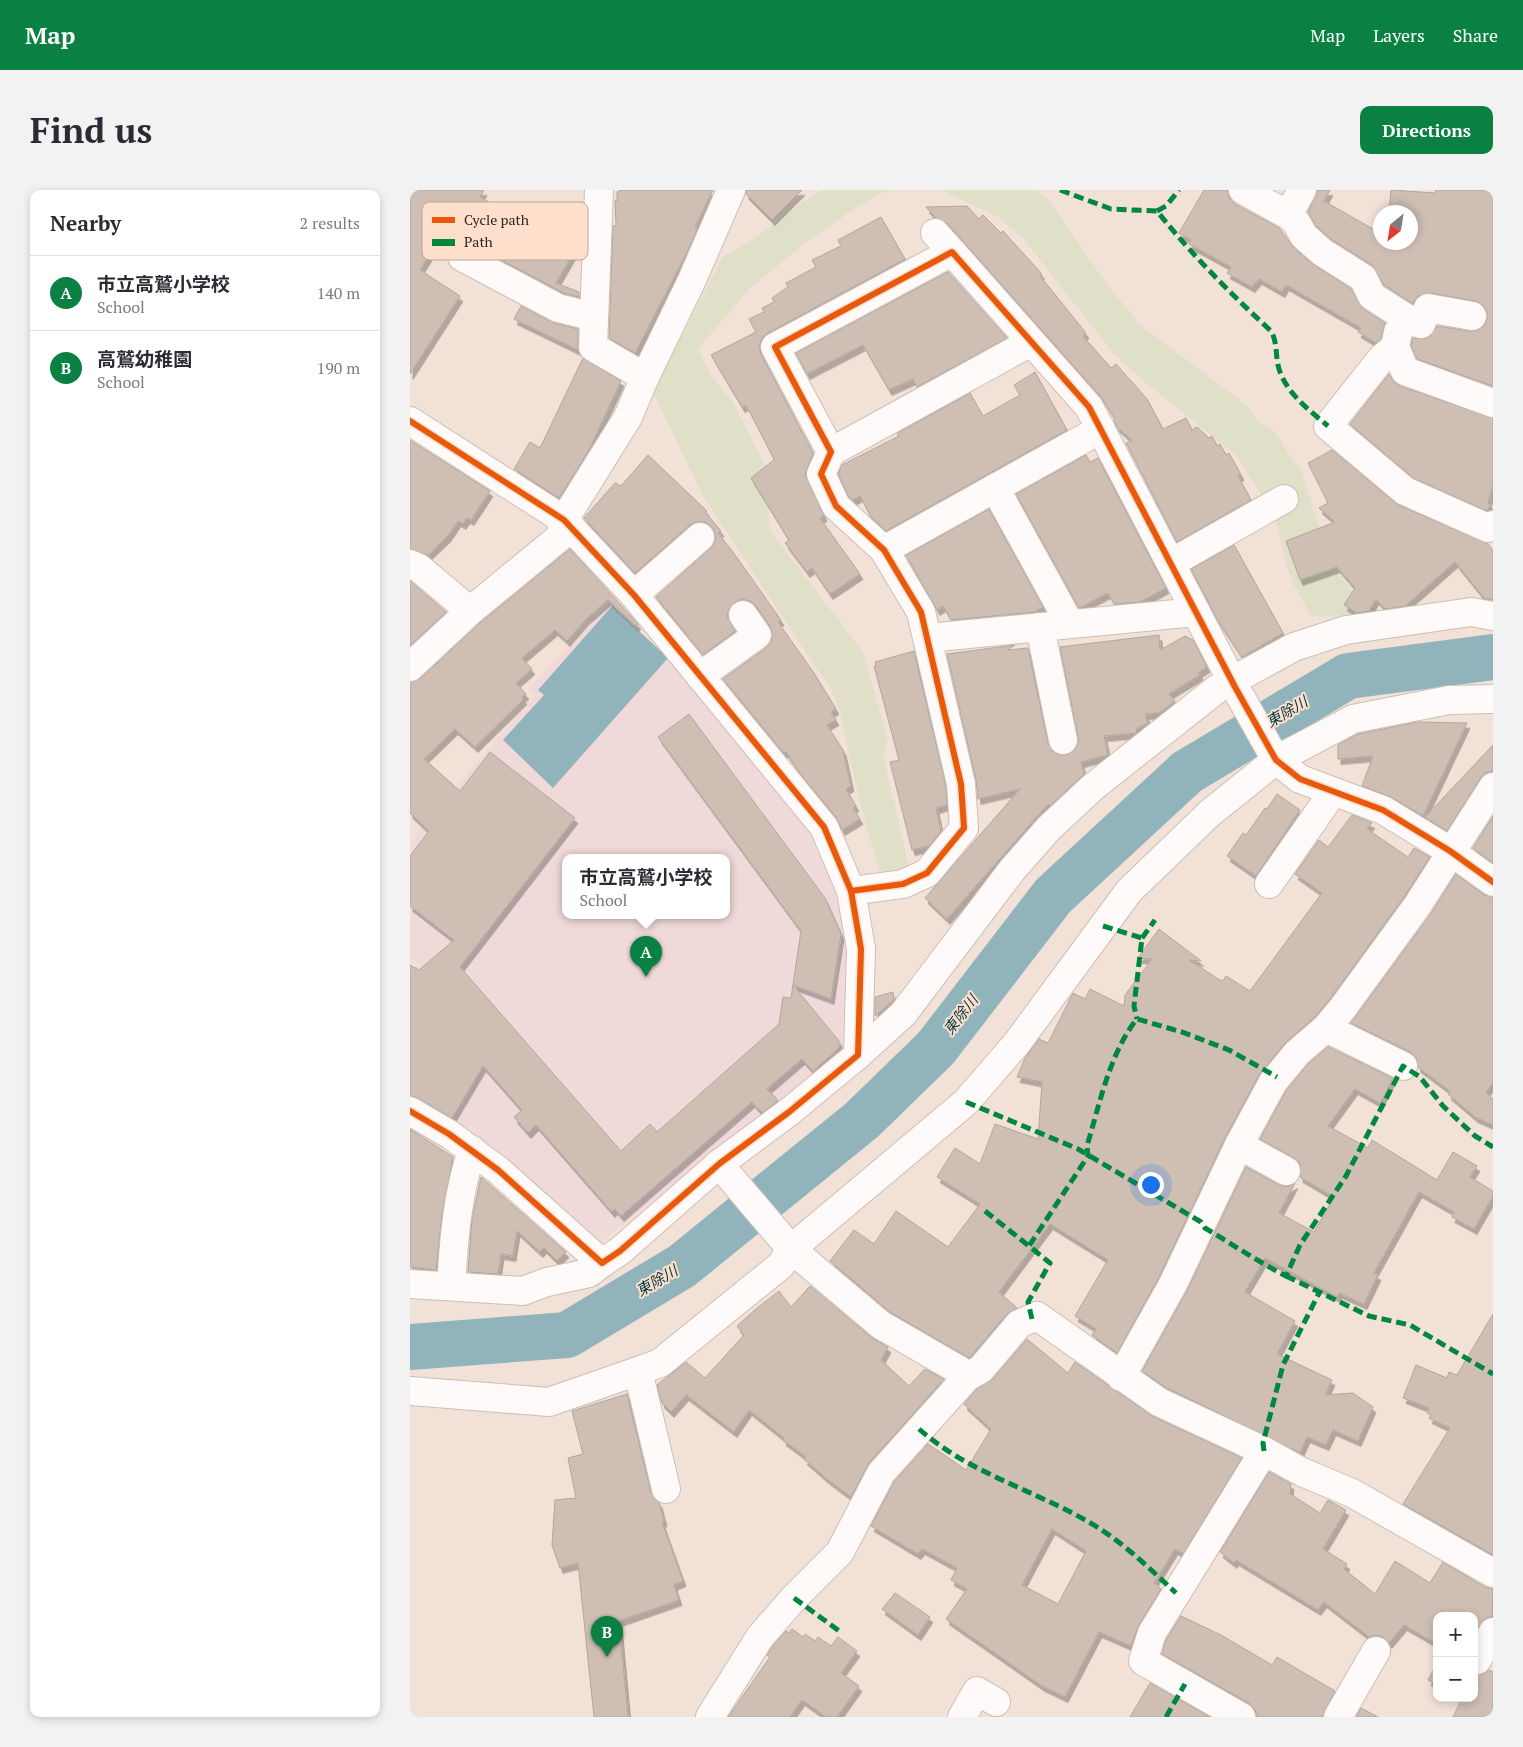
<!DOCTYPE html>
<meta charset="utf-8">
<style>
body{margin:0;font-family:"PT Serif","Noto Sans JP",serif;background:#f2f2f3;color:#2b2b33}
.controls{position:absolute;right:15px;bottom:15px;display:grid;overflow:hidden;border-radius:10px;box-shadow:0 2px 8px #0003}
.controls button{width:45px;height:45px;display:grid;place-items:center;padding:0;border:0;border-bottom:1px solid #e1e1e2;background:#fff;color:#2b2b33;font:25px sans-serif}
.compass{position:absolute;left:963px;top:15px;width:45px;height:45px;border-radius:50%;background:#fff;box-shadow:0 2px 8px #0003;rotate:210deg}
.you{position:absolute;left:740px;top:994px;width:18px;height:18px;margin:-12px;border:4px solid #fff;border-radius:50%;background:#1a73e8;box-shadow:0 0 0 8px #1a73e833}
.badge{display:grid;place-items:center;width:32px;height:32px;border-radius:50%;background:#0b8043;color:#fff;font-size:16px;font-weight:700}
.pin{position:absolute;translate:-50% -41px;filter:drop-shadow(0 1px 2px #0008)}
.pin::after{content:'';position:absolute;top:26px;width:18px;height:15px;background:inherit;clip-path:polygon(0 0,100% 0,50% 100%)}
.popup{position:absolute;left:152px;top:664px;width:168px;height:65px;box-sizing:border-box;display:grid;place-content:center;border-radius:10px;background:#fff;filter:drop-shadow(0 1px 4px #0005);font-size:16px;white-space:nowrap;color:#7c7c81}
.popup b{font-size:19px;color:#2b2b33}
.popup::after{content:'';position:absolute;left:50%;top:100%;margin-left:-10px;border:10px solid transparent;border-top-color:#fff}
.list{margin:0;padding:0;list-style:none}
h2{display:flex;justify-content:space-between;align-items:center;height:65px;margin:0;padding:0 20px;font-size:21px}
h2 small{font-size:16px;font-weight:400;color:#7c7c81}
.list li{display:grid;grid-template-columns:32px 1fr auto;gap:15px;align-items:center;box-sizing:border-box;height:75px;padding:0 20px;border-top:1px solid #e1e1e2}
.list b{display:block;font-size:19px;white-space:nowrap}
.list p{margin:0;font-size:16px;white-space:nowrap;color:#7c7c81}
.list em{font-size:16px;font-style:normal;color:#7c7c81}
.map{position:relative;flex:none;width:1083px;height:1527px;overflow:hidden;border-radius:10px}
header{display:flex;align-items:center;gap:30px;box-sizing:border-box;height:70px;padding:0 25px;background:#0b8043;color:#fff}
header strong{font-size:24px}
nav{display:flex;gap:28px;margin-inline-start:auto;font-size:18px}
.intro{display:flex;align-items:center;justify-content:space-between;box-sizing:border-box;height:120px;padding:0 30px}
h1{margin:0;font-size:35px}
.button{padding:12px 22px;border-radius:10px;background:#0b8043;color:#fff;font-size:18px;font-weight:700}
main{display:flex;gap:30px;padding:0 30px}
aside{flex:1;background:#fff;border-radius:10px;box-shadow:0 2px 8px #0003}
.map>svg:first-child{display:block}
</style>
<header>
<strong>Map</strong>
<nav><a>Map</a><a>Layers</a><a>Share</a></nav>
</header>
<div class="intro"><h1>Find us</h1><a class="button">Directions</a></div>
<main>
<aside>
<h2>Nearby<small>2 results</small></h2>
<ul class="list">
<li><span class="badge">A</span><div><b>市立高鷲小学校</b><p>School</p></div><em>140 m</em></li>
<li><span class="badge">B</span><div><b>高鷲幼稚園</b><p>School</p></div><em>190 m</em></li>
</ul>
</aside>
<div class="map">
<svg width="1083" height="1527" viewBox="0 0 1083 1527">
<defs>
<filter id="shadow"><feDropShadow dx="3" dy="5.5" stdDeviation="0" flood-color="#0004"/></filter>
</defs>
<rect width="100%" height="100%" fill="#f2e1d6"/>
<path fill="#f0dad9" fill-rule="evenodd" d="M199,413L253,462L407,646L424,682L442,755L437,855L375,913L324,947L191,1052L174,1049L37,938L65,892L34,864L17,779L0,768V654L10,638L125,505L119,499L162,451ZM156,668H316V726H156Z"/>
<g fill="#e0dfc8">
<path d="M413,0H483L473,2L447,17L403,47L340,98L288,159L300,184L324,214L356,278L359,335L363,345L453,462L477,547L474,569L499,678L471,683C459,649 450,613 442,578C434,543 432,506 406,478L294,307L243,203L313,67L347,47L387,16Z"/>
<path d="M531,0H626L637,8L701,100L725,128L727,133L830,210L843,222L850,233C870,238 875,266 890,278C902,313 917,373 941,400C952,413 968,420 983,428L901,426L882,391L874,368L865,325L825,264L732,190L704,164L615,51L589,27Z"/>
</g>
<path fill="#91b4bc" d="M202,416L258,468L143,598L93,550L134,505L128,500Z"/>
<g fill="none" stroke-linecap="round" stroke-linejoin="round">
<path stroke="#91b4bc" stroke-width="46" d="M0,1157L157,1145L272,1076L452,930L526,858L643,706L777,582L938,486L1083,467"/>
</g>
<g fill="#cebeb4" stroke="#b3a69d" fill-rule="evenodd" filter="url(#shadow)">
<path d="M0,0H74L70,7L128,41L131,34L168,55L146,93L169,102V107L154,103L59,53L49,52L33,42L10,80L50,106L0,184Z"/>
<path d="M211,0H303L285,37L288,38L275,66L225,163L199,148L203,36H206L205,10L207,11V2Z"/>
<path d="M336,0H392L362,30L336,4Z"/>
<path d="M794,0H817L819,8L825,14L869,38L884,58L904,75L941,99L953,119L975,133L971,149L966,153L948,142L951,138L876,95L872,102L849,89L842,97L817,83L821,77L779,54L781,50L769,43Z"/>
<path d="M908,0H920L914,11L970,43V52H1000V22H979L981,0L1025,3L1026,0H1083V196L1007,169L1001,155L1003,148L1014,149L1020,146L1027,136L1059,141L1068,140L1074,136L1077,129V121L1072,114L1065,111L1020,103L1008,106L1003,114L974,95L962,75L921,49L906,36L898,22Z"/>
<path d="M557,16L569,29L573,25L591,43L593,41L632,84L630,86L676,143L673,146L701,178L706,174L737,209L753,239L776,228L782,240L787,237L799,248L802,246L807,256L810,254L816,265L819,263L831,285L828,286L841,310L767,352L716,253L722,250L707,237L704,230L705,229L691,207L537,33L526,28L516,17Z"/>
<path d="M471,27L495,69L358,143L352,148L349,156L351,164L403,263L395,284L414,326L410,328L450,384L420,404L402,378L397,382L375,353L379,350L341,288L364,270L362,265L336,215L332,217L301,165L346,142L339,129L354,122L352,118L364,112L362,108L378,97L376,93L406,77L402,70L431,56L428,50Z"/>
<path d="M538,82L597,148L507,197L503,189L479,200L453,155L397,184L386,163Z"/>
<path d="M111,116L141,132L168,139V160L104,129Z"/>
<path d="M173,168L211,191L179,260L149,308L104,279L120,252L130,258Z"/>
<path d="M625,182L657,240L476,341L461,327L450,306L443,310L439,307L428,284L432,275L489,246L487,244L493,240L560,203L573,226L610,205L604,195Z"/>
<path d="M979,184L984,192L990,196L1083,228V295L1078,313L1081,314L1077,321L1003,288L940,234Z"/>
<path d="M0,250L80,301L61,330L57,328L53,334L48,331L38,346L18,365L0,359Z"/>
<path d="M922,260L988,315L1077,353L1083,360V410L1074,408L1045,372L995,416L975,419L966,409L959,421L947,423L934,415L945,398L927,377L890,390L876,351L925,332L909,318L918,313L898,273Z"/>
<path d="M238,265L297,321L295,322L311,341L308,343L323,362L371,430L368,432L404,483L426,519L421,522L426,530L417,535L433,560L441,596L436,599L446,616L443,618L450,629L432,640L426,627L389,582L376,562L374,563L313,489L356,458L361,451L362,443L360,436L346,416L340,411L332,409L324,413L319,419L317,426L325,441L293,465L246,407L301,358L305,352V343L302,337L295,332H286L280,335L225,383L174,328L205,293L211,296Z"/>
<path d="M676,265L680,272L688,268L756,398L730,412L704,414L698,403L669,418L606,304Z"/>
<path d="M579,319L633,417L625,422L541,430L533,416L527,420L496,365Z"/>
<path d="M824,355L873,443L832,467L808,431L781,379Z"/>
<path d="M160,359L228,434L226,436L198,410L175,430L157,451L145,440L112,468L122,479L106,493L116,504L112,507L114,509L65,557L45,539L14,569L50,601L80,562L165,628L50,777L211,961L240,934L247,942L369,834L373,807L381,808L391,741L248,547L279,524L415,708L431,744L421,809L383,795L429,851V858L403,881L392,869L357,899L368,910L364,914L352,923L342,912L211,1026L205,1019L202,1022L126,935L118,943L104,927L112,920L73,876L42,928L8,908L0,905V775L9,780L44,750L0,716V666L19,641L0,623V492L11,488L70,433Z"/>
<path d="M0,391L36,422L0,456Z"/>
<path d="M749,445L750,460L775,446L783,450L797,477L789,482L790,485L759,504L765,511L749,523L736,524L737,534L727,538L726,543L694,546L698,565L671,572L674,584L640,616L638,614L537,729L515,708L610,599L568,609L566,590L537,464L605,455L598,460L618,458L638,553L642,561L649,565H656L664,561L668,554V547L650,457Z"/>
<path d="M504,461L536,596L537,615L526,618L531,641L519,656L502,660L480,572L489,570L464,476H466L465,472Z"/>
<path d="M1007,532L1057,533L1013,626L981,607L952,596L963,566L928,569V555L948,544Z"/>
<path d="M1083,555V581L1075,583L1070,589L1037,641L1015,627Z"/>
<path d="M867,604L890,620L846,686L817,666L833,643L836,645L855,618L857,619Z"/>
<path d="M942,625L962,633L957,639L998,667L1004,658L1020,667L994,707L920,809L905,827L875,853L849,885L815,948L749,1087L707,1163L682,1145L686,1139L665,1126L698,1070L640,1034L589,1102L607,1118L597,1124L559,1168L480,1122L420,1071L444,1040L464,1054L486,1021L538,1057L570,1014L527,987L545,958L570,974L585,934L628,949L632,892L607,887L615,868L629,849L638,853L663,803L675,809L680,799L714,816L715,805L742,769L728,768L749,739L791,771L779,770L810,790L813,791L816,786L840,801L912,703L885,684L909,650L918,657Z"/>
<path d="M1083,626V673L1063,658Z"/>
<path d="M1046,684L1074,705L1083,707V893L1076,902L1083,909V935L1065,927L1038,904L1040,901L1008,877L1006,868L1000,862L941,833L1020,725Z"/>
<path d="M483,802L484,810L465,826V807Z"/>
<path d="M918,857L983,888L970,913L945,899L918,936L958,958L962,950L1027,990L1043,962L1067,976L1060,987L1083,1001V1006L1064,1039L1042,1027L1044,1022L1009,1002L964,1083L968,1085L954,1114L929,1103L927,1107L855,1068L835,1102L885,1131L867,1164L922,1190L915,1205L943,1203L963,1217L948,1251L923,1240L916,1255L897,1247L890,1263L757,1198L732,1181L777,1101L836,977L869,995L877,997L885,993L869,1023L904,1042L924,1007L890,987V973L884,968L850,949L876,901L898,874Z"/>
<path d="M0,939L43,967L32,1025L26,1080L0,1077Z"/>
<path d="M71,987L156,1062L147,1071L134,1058L130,1062L107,1041L103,1066L91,1064L88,1084L58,1082L62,1029Z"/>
<path d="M400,1096L461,1147L478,1157L471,1170L499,1196L515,1179L534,1189L459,1273L441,1307L417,1289L394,1269L396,1267L373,1250L374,1248L339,1220L324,1242L276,1205L261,1222L252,1213L247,1195L276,1172L295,1188L334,1145L327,1136L346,1119L369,1101L381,1117Z"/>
<path d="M1083,1124V1365L993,1314L1040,1238L1019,1228L1021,1225L1017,1223L1019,1218L993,1208L1006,1175L1037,1188L1039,1182L1047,1185Z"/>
<path d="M617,1149L658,1183L665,1172L742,1226L832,1268L773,1364L765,1359L744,1393L751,1399L729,1435L721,1456L689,1442L655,1507L632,1496L536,1429L557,1399L541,1390L547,1378L512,1359L508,1364L461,1336L484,1292L518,1254L556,1280L581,1239L554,1214L567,1199L583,1189ZM642,1339L676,1361L648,1414L612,1395Z"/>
<path d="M217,1204L241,1303L249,1312L254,1331L252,1332L273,1391L264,1395L269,1410L209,1431L218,1527H184L168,1373L150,1378L142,1355L145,1310L166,1308L158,1268L173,1264L162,1221Z"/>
<path d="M859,1282L881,1294L880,1304L910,1323L918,1310L936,1320L913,1359L937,1374L934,1379L965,1404L985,1371L1020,1393L1033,1372L1075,1397L1083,1399L1082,1426L1075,1429L1064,1443V1426H1027V1454L994,1435L979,1453L973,1447L966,1445L959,1447L914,1412L908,1420L826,1370L824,1373L810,1362Z"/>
<path d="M485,1403L520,1427L508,1445L472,1419Z"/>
<path d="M771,1426L811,1445L862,1475L867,1467L925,1501L912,1527H847L845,1520L839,1513L752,1464L756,1450Z"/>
<path d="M382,1439L393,1447L395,1444L405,1451L408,1447L421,1456L428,1447L447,1461L431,1483L449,1496L427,1527H416L392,1510L380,1527H318L360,1467L357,1465L363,1456L376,1441L379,1443Z"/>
<path d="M1027,1474V1495L1018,1490Z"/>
<path d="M1079,1480L1083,1482V1527H1043L1052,1508H1064V1485L1074,1484Z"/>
<path d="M740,1493L800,1527H720Z"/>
<path d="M951,1518L968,1527H946Z"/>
</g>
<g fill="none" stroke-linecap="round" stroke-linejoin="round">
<g stroke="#ccbfb6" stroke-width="30">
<g id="minor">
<path d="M189,0L183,157L235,187"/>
<path d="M833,0L878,25L892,0"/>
<path d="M878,25L886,32L894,46L912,62L953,88L962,106L1001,131L1011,134L1018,118L1062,126"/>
<path d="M525,43L542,62"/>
<path d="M52,67L148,118L184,127"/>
<path d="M988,142L985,157L995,181L1083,213"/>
<path d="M985,157L971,169L918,236L995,301L1078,338L1083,335"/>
<path d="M0,231L154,330L224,405L414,637L441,701L451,759L448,865L379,922L309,974L210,1061L192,1073L88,980L39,944L0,921"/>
<path d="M421,262L621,152"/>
<path d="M585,298L660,434"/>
<path d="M474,360L691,239"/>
<path d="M761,373L874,309"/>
<path d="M0,374L9,378L60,421"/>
<path d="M224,405L290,347"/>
<path d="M630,437L653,550"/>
<path d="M518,448L786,422"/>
<path d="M0,477L60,421L150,347L154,330L218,227L235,187L282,90L321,0"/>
<path d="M290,486L347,445L333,425"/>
<path d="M859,694L923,602"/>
<path d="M441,701L493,694L517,683L554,638L551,594L511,422L474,360L426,316L411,284L421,262L365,157L542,62L679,217L825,497L866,570L890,589L973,620L1040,661L1083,692"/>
<path d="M916,838L993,876"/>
<path d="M448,865L493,824L602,680L639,638L683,597L807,499L884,457L936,440L1061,422L1083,426"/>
<path d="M829,955L876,981"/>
<path d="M309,974L381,1059L471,1135L549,1180L557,1187"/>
<path d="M0,1094L113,1101L137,1092L179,1083L192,1073"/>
<path d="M41,1096C44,1048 47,1006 62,960"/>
<path d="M228,1181L256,1299"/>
<path d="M711,1187L763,1094L829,955L863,892L887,863L916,838L932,819L1007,716L1083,597"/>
<path d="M0,1201L139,1212L228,1181L250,1173L371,1075L381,1059L556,912L607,853L719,701L800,623L866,570L943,529L1039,510L1083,509"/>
<path d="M1067,1470L1083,1442"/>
<path d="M300,1527L350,1447L384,1408L430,1362L471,1283L557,1187L571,1179L609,1134L627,1126L749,1212L854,1261L892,1282L942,1303L1083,1383"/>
<path d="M552,1527L567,1501L586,1512"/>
<path d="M831,1527L733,1471L742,1443L854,1261"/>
<path d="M928,1527L966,1461"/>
</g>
</g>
<use href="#minor" stroke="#fdfaf9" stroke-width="28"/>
<g stroke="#00873e" stroke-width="5" stroke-dasharray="10 5" stroke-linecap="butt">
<path d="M650,0L701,19L747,21C782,65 820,103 861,141C868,153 865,166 869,179C877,204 899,220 918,236"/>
<path d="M747,21L756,16L769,0"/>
<path d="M693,736L732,748L724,816L727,829"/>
<path d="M732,748L745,730"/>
<path d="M556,912L668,959L791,1032L795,1038C822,1054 847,1071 876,1086L890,1055L936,986L993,876L1010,887L1033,916L1065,946L1083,957"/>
<path d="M575,1021L619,1056"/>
<path d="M876,1086L959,1126L1000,1135L1083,1184"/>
<path d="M622,1129L618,1112L640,1073L619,1056L678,966L677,956C689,916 700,862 727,829L772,842L819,860L867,887"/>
<path d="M509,1239C561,1285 629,1301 687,1337C716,1355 741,1380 766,1403"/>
<path d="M854,1261L853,1253L873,1175L909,1103"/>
<path d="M384,1408L432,1443"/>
<path d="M756,1527L775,1494"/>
</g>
<g stroke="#fddfcb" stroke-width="9">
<g id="cycleway">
<path d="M0,231L154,330L224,405L414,637L441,701L451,759L448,865L379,922L309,974L210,1061L192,1073L88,980L39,944L0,921"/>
<path d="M441,701L493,694L517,683L554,638L551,594L511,422L474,360L426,316L411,284L421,262L365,157L542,62L679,217L825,497L866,570L890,589L973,620L1040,661L1083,692"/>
</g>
</g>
<use href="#cycleway" stroke="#e8590c" stroke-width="6"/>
</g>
<g text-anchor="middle" stroke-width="4" stroke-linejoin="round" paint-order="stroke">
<g font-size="15" font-style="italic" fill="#033a47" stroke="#fddfcb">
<text transform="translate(877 522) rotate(-31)" y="5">東除川</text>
<text transform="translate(551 825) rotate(-52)" y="5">東除川</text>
<text transform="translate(247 1091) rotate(-31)" y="5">東除川</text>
</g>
</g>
<rect x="12" y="12" width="166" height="58" rx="8" fill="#fddfcb" stroke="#bfa796" stroke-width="1"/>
<rect x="22" y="27" width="23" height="6" fill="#e8590c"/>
<rect x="22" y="49" width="23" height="7" fill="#00873e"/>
<g font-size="14" fill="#2e231c">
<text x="54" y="35">Cycle path</text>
<text x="54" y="57">Path</text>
</g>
</svg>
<div class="controls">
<button>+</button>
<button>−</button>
</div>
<svg class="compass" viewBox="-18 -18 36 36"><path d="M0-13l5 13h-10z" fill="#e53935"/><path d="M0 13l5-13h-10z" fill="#7c7c81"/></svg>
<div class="you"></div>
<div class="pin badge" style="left:236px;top:787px">A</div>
<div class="popup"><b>市立高鷲小学校</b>School</div>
<div class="pin badge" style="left:197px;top:1467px">B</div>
</div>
</main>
